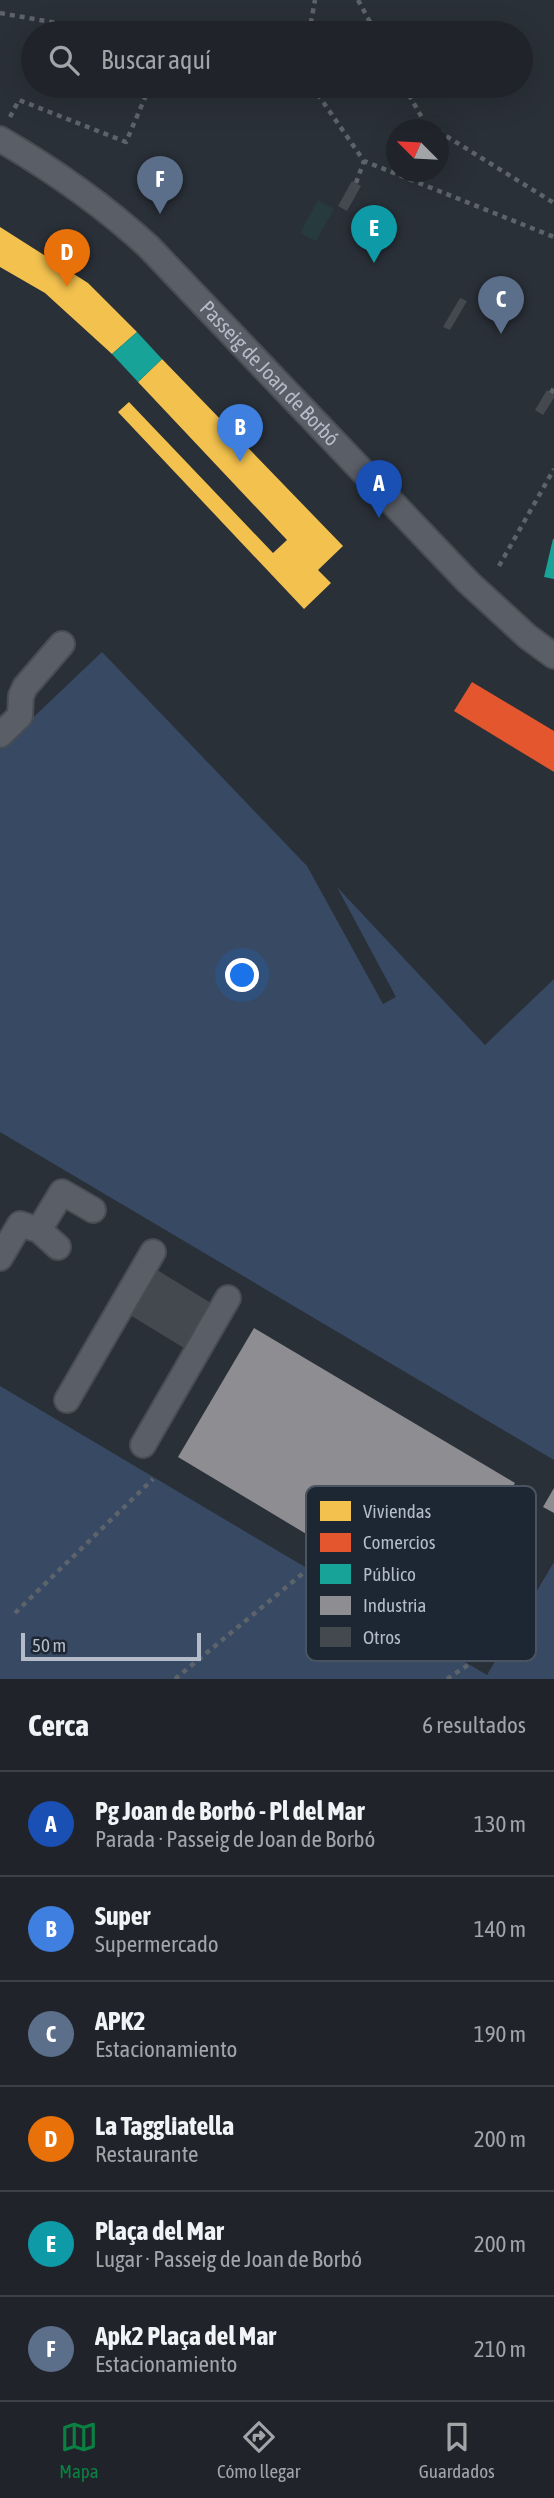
<!DOCTYPE html>
<html lang="es">
<meta charset="utf-8">
<style>
body{margin:0;font-family:"Asap Condensed",sans-serif;background:#2d3036;color:#f1f3f6}
.compass{position:absolute;left:386px;top:119px;width:63px;height:63px;border-radius:50%;background:#20242a;box-shadow:0 7px 28px #0002;rotate:294deg}
.scale{position:absolute;left:21px;bottom:18px;width:180px;box-sizing:border-box;padding-left:7px;border:4px solid #b4bcc9;border-top:0;font-size:19px;line-height:24px;white-space:nowrap;color:#b4bcc9;-webkit-text-stroke:5px #1d2633;paint-order:stroke}
.you{position:absolute;left:243px;top:976px;width:24px;height:24px;margin:-18px;border:5px solid #fff;border-radius:50%;background:#1a73e8;box-shadow:0 0 0 10px #1a73e833}
.badge{display:grid;place-items:center;width:46px;height:46px;border-radius:50%;background:#0b8043;color:#fff;font-size:23px;font-weight:700}
.pin{position:absolute;translate:-50% -58px;filter:drop-shadow(0 2px 4px #0008)}
.pin::after{content:'';position:absolute;top:37px;width:24px;height:21px;background:inherit;clip-path:polygon(0 0,100% 0,50% 100%)}
.list{margin:0;padding:0;list-style:none}
h2{display:flex;justify-content:space-between;align-items:center;height:91px;margin:0;padding:0 28px;font-size:30px}
h2 small{font-size:23px;font-weight:400;color:#a2a4a8}
.list li{display:grid;grid-template-columns:46px 1fr auto;gap:21px;align-items:center;box-sizing:border-box;height:105px;padding:0 28px;border-top:2px solid #3d4147}
.list b{display:block;font-size:26px;white-space:nowrap}
.list p{margin:0;font-size:23px;white-space:nowrap;color:#a2a4a8}
.list em{font-size:23px;font-style:normal;color:#a2a4a8}
.icon{flex:none;width:38px;height:38px;fill:none;stroke:currentColor;stroke-width:2;stroke-linecap:round;stroke-linejoin:round}
.map{position:relative;flex:none;width:554px;height:1679px;overflow:hidden}
.search{position:absolute;background:#20242a;box-shadow:0 7px 28px #0002;left:21px;right:21px;top:21px;height:77px;display:flex;align-items:center;gap:18px;box-sizing:border-box;padding:0 24px;border-radius:38px;color:#a2a4a8;font-size:26px}
.sheet{height:721px;background:#20242a}
nav{display:flex;justify-content:space-around;align-items:center;box-sizing:border-box;height:98px;border-top:2px solid #3d4147;background:#20242a;font-size:19px;color:#a2a4a8}
nav a{display:grid;justify-items:center;gap:4px}
nav .on{color:#0b8043}
.map>svg:first-child{display:block}
</style>
<div class="map">
<svg width="554" height="1679" viewBox="0 0 554 1679">
<rect width="100%" height="100%" fill="#2a3038"/>
<path fill="#273a3e" d="M318,200L334,209L316,241L300,233Z"/>
<g fill="#384963">
<path d="M102,652L307,866L383,1004L396,997L337,887L485,1045L554,979V1460L0,1132V749Z"/>
<path d="M0,1386L487,1675L554,1562V1679H0Z"/>
</g>
<g fill="#f2c14e">
<path d="M0,227L88,283L137,332L112,354L45,293L0,267Z"/>
<path d="M162,359L343,546L318,570L331,583L304,609L118,412L129,402L273,553L287,540L138,382Z"/>
</g>
<path fill="#e4572e" d="M472,682L554,731V772L454,711Z"/>
<g fill="#17a398">
<path d="M137,332L162,359L138,382L112,354Z"/>
<path d="M553,539H554V579L544,577Z"/>
</g>
<g fill="#8d8d92">
<path d="M254,1328L515,1483L438,1613L178,1457Z"/>
<path d="M554,1488V1513L543,1507Z"/>
</g>
<g fill="#444950">
<path d="M73,86H108L107,93L73,89Z"/>
<path d="M352,181L361,186L347,211L338,206Z"/>
<path d="M460,298L467,301L450,330L443,327Z"/>
<path d="M547,390L554,394V398L543,415L535,410Z"/>
<path d="M157,1270L211,1303L184,1348L130,1315Z"/>
</g>
<g fill="none" stroke-linecap="round" stroke-linejoin="round">
<g stroke="#484c53" stroke-width="28">
<g id="minor">
<path id="s1" d="M0,139C55,171 101,203 148,246L468,582L528,637L554,656"/>
<path d="M0,735L20,716L21,696L25,687L62,644"/>
<path d="M39,1230L62,1192L93,1210"/>
<path d="M0,1258L20,1224L39,1230L58,1247"/>
<path d="M67,1400L153,1252"/>
<path d="M143,1445L228,1298"/>
</g>
</g>
<g stroke="#5d636a" stroke-width="4.5" stroke-dasharray="5 5" stroke-linecap="butt">
<path d="M358,0L376,33"/>
<path d="M0,13L57,23L90,33"/>
<path d="M309,33L315,0"/>
<path d="M312,86L364,161L554,237"/>
<path d="M404,86L425,123L435,130"/>
<path d="M10,117L19,100L126,142L150,86"/>
<path d="M438,131L554,203"/>
<path d="M356,183L364,161"/>
<path d="M551,393L554,388"/>
<path d="M499,566L554,469"/>
<path d="M15,1613L153,1479"/>
<path d="M175,1679L307,1570"/>
<path d="M447,1679L468,1665"/>
</g>
<use href="#minor" stroke="#5a5e66" stroke-width="24"/>
</g>
<g text-anchor="middle" stroke-width="7" stroke-linejoin="round" paint-order="stroke">
<g font-size="21" fill="#b4bcc9" stroke="#1d2633">
<text dy="7" stroke="none"><textPath href="#s1" startOffset="359">Passeig de Joan de Borbó</textPath></text>
</g>
</g>
<rect x="306" y="1486" width="230" height="175" rx="10" fill="#1d2633" stroke="#4a5360" stroke-width="2"/>
<rect x="320" y="1501" width="31" height="20" fill="#f2c14e"/>
<rect x="320" y="1533" width="31" height="19" fill="#e4572e"/>
<rect x="320" y="1564" width="31" height="20" fill="#17a398"/>
<rect x="320" y="1596" width="31" height="19" fill="#8d8d92"/>
<rect x="320" y="1627" width="31" height="20" fill="#444950"/>
<g font-size="19" fill="#b4bcc9">
<text x="363" y="1518">Viviendas</text>
<text x="363" y="1549">Comercios</text>
<text x="363" y="1581">Público</text>
<text x="363" y="1612">Industria</text>
<text x="363" y="1644">Otros</text>
</g>
</svg>
<svg class="compass" viewBox="-18 -18 36 36"><path d="M0-13l5 13h-10z" fill="#e53935"/><path d="M0 13l5-13h-10z" fill="#a2a4a8"/></svg>
<div class="scale">50 m</div>
<div class="you"></div>
<div class="pin badge" style="left:379px;top:518px;background:#1a4fb4">A</div>
<div class="pin badge" style="left:240px;top:462px;background:#3f7fe0">B</div>
<div class="pin badge" style="left:501px;top:334px;background:#5c6f8a">C</div>
<div class="pin badge" style="left:67px;top:287px;background:#e8710a">D</div>
<div class="pin badge" style="left:374px;top:263px;background:#0f9aa8">E</div>
<div class="pin badge" style="left:160px;top:214px;background:#5c6f8a">F</div>
<div class="search"><svg class="icon" aria-label="search" viewBox="0 0 24 24"><circle cx="10" cy="10" r="6"/><path d="M15 15l6 6"/></svg>Buscar aquí</div>
</div>
<section class="sheet">
<h2>Cerca<small>6 resultados</small></h2>
<ul class="list">
<li><span class="badge" style="background:#1a4fb4">A</span><div><b>Pg Joan de Borbó - Pl del Mar</b><p>Parada · Passeig de Joan de Borbó</p></div><em>130 m</em></li>
<li><span class="badge" style="background:#3f7fe0">B</span><div><b>Super</b><p>Supermercado</p></div><em>140 m</em></li>
<li><span class="badge" style="background:#5c6f8a">C</span><div><b>APK2</b><p>Estacionamiento</p></div><em>190 m</em></li>
<li><span class="badge" style="background:#e8710a">D</span><div><b>La Taggliatella</b><p>Restaurante</p></div><em>200 m</em></li>
<li><span class="badge" style="background:#0f9aa8">E</span><div><b>Plaça del Mar</b><p>Lugar · Passeig de Joan de Borbó</p></div><em>200 m</em></li>
<li><span class="badge" style="background:#5c6f8a">F</span><div><b>Apk2 Plaça del Mar</b><p>Estacionamiento</p></div><em>210 m</em></li>
</ul>
</section>
<nav>
<a class="on"><svg class="icon" aria-label="map" viewBox="0 0 24 24"><path d="M3 6l6-2 6 2 6-2v14l-6 2-6-2-6 2zM9 4v14M15 6v14"/></svg>Mapa</a>
<a><svg class="icon" aria-label="directions" viewBox="0 0 24 24"><path d="M12 3l9 9-9 9-9-9zM9 14v-3h6M13 9l2 2-2 2"/></svg>Cómo llegar</a>
<a><svg class="icon" aria-label="saved" viewBox="0 0 24 24"><path d="M7 4h10v16l-5-4-5 4z"/></svg>Guardados</a>
</nav>
